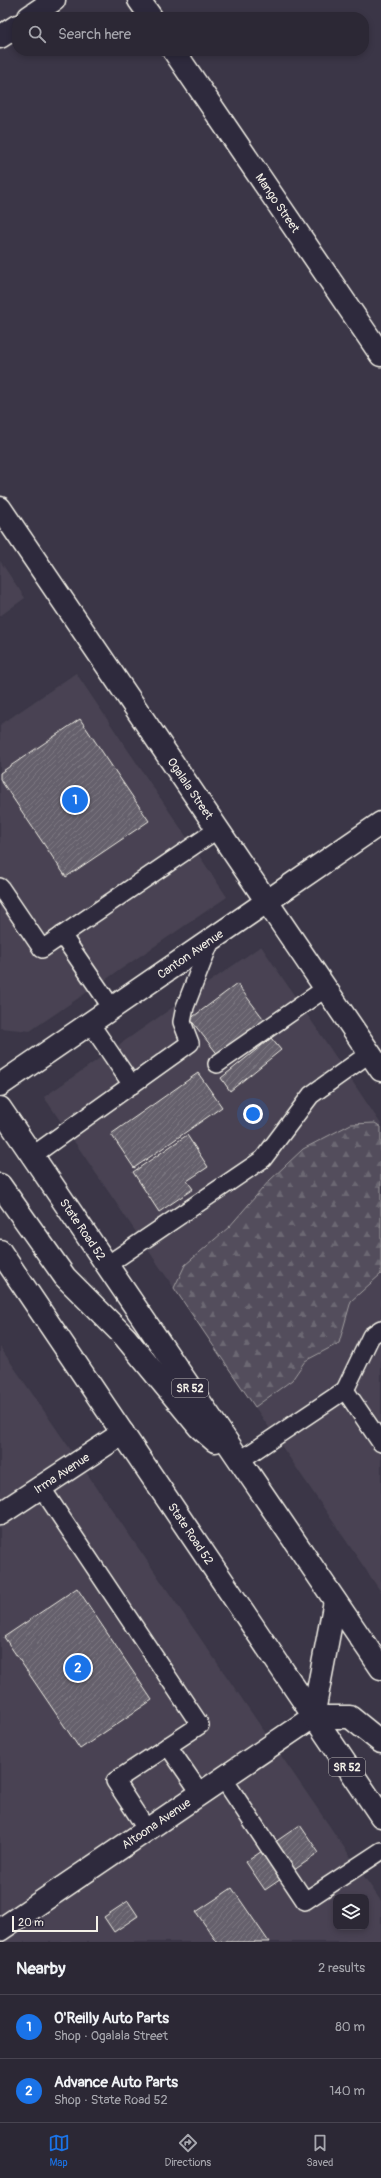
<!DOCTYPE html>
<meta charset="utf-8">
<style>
body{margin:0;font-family:Pangolin,sans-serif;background:#34303d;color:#f1f3f6}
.controls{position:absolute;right:12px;bottom:12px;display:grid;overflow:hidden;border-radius:8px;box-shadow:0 2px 6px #0003}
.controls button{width:36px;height:36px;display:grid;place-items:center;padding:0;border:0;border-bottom:1px solid #484450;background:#2c2835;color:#f1f3f6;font:20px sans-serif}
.scale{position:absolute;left:12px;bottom:10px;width:86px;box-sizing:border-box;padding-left:4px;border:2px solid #f4f1e8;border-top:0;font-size:11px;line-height:14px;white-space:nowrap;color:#f4f1e8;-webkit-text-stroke:3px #2f2a3d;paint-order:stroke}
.you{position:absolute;left:253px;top:1114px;width:14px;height:14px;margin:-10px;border:3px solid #fff;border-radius:50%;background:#1a73e8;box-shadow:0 0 0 6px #1a73e833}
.badge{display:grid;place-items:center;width:26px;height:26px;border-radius:50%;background:#1a73e8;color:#fff;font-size:13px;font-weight:700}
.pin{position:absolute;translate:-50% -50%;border:2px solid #fff;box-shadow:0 1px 4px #0006}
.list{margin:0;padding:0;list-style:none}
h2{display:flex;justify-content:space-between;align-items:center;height:52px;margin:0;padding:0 16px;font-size:17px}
h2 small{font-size:13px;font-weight:400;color:#a6a6ad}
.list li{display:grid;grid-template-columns:26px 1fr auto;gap:12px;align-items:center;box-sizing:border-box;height:64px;padding:0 16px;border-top:1px solid #484450}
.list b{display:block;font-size:15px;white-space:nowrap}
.list p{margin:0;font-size:13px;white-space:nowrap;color:#a6a6ad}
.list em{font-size:13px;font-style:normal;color:#a6a6ad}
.icon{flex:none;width:22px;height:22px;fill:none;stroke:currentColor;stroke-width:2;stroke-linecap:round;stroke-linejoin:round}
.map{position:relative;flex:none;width:381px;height:1942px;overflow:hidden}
.search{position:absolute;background:#2c2835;box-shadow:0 2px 6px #0003;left:12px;right:12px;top:12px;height:44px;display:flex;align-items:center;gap:10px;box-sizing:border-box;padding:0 14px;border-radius:16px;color:#a6a6ad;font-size:15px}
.sheet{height:180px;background:#2c2835}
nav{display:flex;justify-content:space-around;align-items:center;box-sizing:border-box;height:56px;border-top:1px solid #484450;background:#2c2835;font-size:11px;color:#a6a6ad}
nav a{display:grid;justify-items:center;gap:2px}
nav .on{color:#1a73e8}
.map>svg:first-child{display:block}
</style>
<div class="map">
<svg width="381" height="1942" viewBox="0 0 381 1942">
<defs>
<pattern id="forest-firs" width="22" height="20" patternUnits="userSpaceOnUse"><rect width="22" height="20" fill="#534e5c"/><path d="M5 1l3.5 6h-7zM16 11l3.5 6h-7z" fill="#6c6873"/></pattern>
<pattern id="building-hatch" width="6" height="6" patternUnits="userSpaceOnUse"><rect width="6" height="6" fill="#65616c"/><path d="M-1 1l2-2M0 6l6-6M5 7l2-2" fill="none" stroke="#7c7881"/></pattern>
</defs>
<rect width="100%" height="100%" fill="#3b3647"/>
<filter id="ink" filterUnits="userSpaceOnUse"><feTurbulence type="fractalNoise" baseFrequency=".025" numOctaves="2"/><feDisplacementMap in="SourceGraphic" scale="8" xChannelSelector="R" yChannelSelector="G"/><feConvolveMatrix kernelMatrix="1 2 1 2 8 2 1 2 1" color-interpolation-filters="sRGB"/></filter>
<g filter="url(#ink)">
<g fill="#484352" fill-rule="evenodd">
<path d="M0,561L25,598L0,616Z"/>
<path d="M76,673L227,897L30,1031L0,1028V725Z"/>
<path d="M261,946L381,1124V1127L375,1123L269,1181L229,1227L185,1265L174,1288L44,1097Z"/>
<path d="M381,1274V1592L255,1407L292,1380L305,1361L339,1343L351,1301Z"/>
<path d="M0,1347L381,1901V1942H0ZM336,1897H366V1927H336Z"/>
</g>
<path fill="url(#forest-firs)" stroke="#a4a0a2" d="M375,1123L381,1127V1274L351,1301L339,1343L305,1361L292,1380L255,1407L174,1288L185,1265L229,1227L269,1181L303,1149L351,1124Z"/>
<g fill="url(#building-hatch)" stroke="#f4f1e8">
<path d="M80,719L149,821L66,877L0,779V773Z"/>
<path d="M237,984L266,1022L219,1056L190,1019Z"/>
<path d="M271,1038L281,1050L230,1091L221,1078Z"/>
<path d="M198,1073L222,1107L134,1168L111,1134Z"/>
<path d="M187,1135L208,1167L187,1181L193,1189L159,1212L133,1172Z"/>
<path d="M77,1588L152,1700L80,1749L4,1637Z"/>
<path d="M300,1825L319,1853L265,1890L246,1862Z"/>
<path d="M232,1888L269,1942H217L196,1912Z"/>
<path d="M128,1901L138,1916L114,1932L104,1917Z"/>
</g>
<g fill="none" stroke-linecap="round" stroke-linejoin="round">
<g stroke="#f4f1e8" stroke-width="20">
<g id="lane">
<path d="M0,887L42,949L218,829"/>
<path d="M62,935L112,1008"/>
<path d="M90,1023L132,1085"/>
<path d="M217,1064L326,988"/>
<path d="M32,1156L190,1043L182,1022L185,1007L211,940"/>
<path d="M107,1265L263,1159L311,1095L370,1053"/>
<path d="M345,1390L371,1336L381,1329"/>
<path d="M239,1461L345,1390L381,1443"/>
<path d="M41,1487L200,1725L115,1781L147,1830"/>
<path d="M168,1746L201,1794"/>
<path d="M223,1778L305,1901L381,1851"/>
</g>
</g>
<g stroke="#f4f1e8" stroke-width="25">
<g id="street">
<path d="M139,0L151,17"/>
<path d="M29,17L54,0"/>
<path d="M0,37L17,26"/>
<path id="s1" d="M174,51L381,355"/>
<path id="s2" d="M0,508L381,1070"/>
<path id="s3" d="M0,1085L381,823"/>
<path id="s4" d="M0,1514L123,1433"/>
<path id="s5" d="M0,1930L313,1717"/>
</g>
</g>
<g stroke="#f4f1e8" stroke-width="25">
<g id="primary">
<path id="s6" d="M0,1108L381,1668"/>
<path d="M0,1185L65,1277L125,1337L199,1427L215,1441"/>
<path id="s7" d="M0,1251L381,1816"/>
<path d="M313,1717L335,1601"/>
<path d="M313,1717H350L381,1742"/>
</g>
</g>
<use href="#lane" stroke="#2f2a3d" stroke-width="17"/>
<use href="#street" stroke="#2f2a3d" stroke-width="22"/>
<use href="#primary" stroke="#2f2a3d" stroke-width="22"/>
</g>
</g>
<g text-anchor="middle" stroke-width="3" stroke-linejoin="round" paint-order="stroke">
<g fill="#2f2a3d" stroke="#b9b5b5" stroke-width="1">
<rect x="172" y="1379" width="36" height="18" rx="3"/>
<rect x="329" y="1758" width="36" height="18" rx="3"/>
</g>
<g font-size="11" font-weight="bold" fill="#f4f1e8">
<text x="190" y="1392">SR 52</text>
<text x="347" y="1771">SR 52</text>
</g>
<g font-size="12" fill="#f4f1e8" stroke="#2f2a3d">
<text dy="4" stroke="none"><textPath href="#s1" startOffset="184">Mango Street</textPath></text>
<text dy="4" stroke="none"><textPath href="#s2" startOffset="339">Ogalala Street</textPath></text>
<text dy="4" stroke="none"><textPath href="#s3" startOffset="231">Canton Avenue</textPath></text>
<text dy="4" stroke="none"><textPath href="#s6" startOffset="147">State Road 52</textPath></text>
<text dy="4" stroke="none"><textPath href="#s4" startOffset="74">Irma Avenue</textPath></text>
<text dy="4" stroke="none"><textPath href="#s7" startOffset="341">State Road 52</textPath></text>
<text dy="4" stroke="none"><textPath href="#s5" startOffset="189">Altoona Avenue</textPath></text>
</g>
</g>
</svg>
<div class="controls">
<button><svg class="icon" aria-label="layers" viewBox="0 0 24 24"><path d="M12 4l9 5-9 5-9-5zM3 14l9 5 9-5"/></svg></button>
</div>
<div class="scale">20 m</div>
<div class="you"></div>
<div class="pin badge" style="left:75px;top:800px">1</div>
<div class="pin badge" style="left:78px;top:1668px">2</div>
<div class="search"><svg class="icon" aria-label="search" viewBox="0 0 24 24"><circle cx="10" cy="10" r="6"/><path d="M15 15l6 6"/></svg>Search here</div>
</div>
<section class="sheet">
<h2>Nearby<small>2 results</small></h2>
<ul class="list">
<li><span class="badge">1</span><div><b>O'Reilly Auto Parts</b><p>Shop · Ogalala Street</p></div><em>80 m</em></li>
<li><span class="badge">2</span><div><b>Advance Auto Parts</b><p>Shop · State Road 52</p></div><em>140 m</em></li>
</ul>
</section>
<nav>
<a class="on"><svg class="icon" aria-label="map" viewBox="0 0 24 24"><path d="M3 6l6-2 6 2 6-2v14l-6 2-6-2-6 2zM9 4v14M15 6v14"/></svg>Map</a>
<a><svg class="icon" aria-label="directions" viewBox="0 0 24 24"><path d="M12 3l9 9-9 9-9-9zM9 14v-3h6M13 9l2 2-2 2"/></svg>Directions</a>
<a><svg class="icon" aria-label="saved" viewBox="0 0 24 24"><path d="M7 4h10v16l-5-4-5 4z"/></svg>Saved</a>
</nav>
